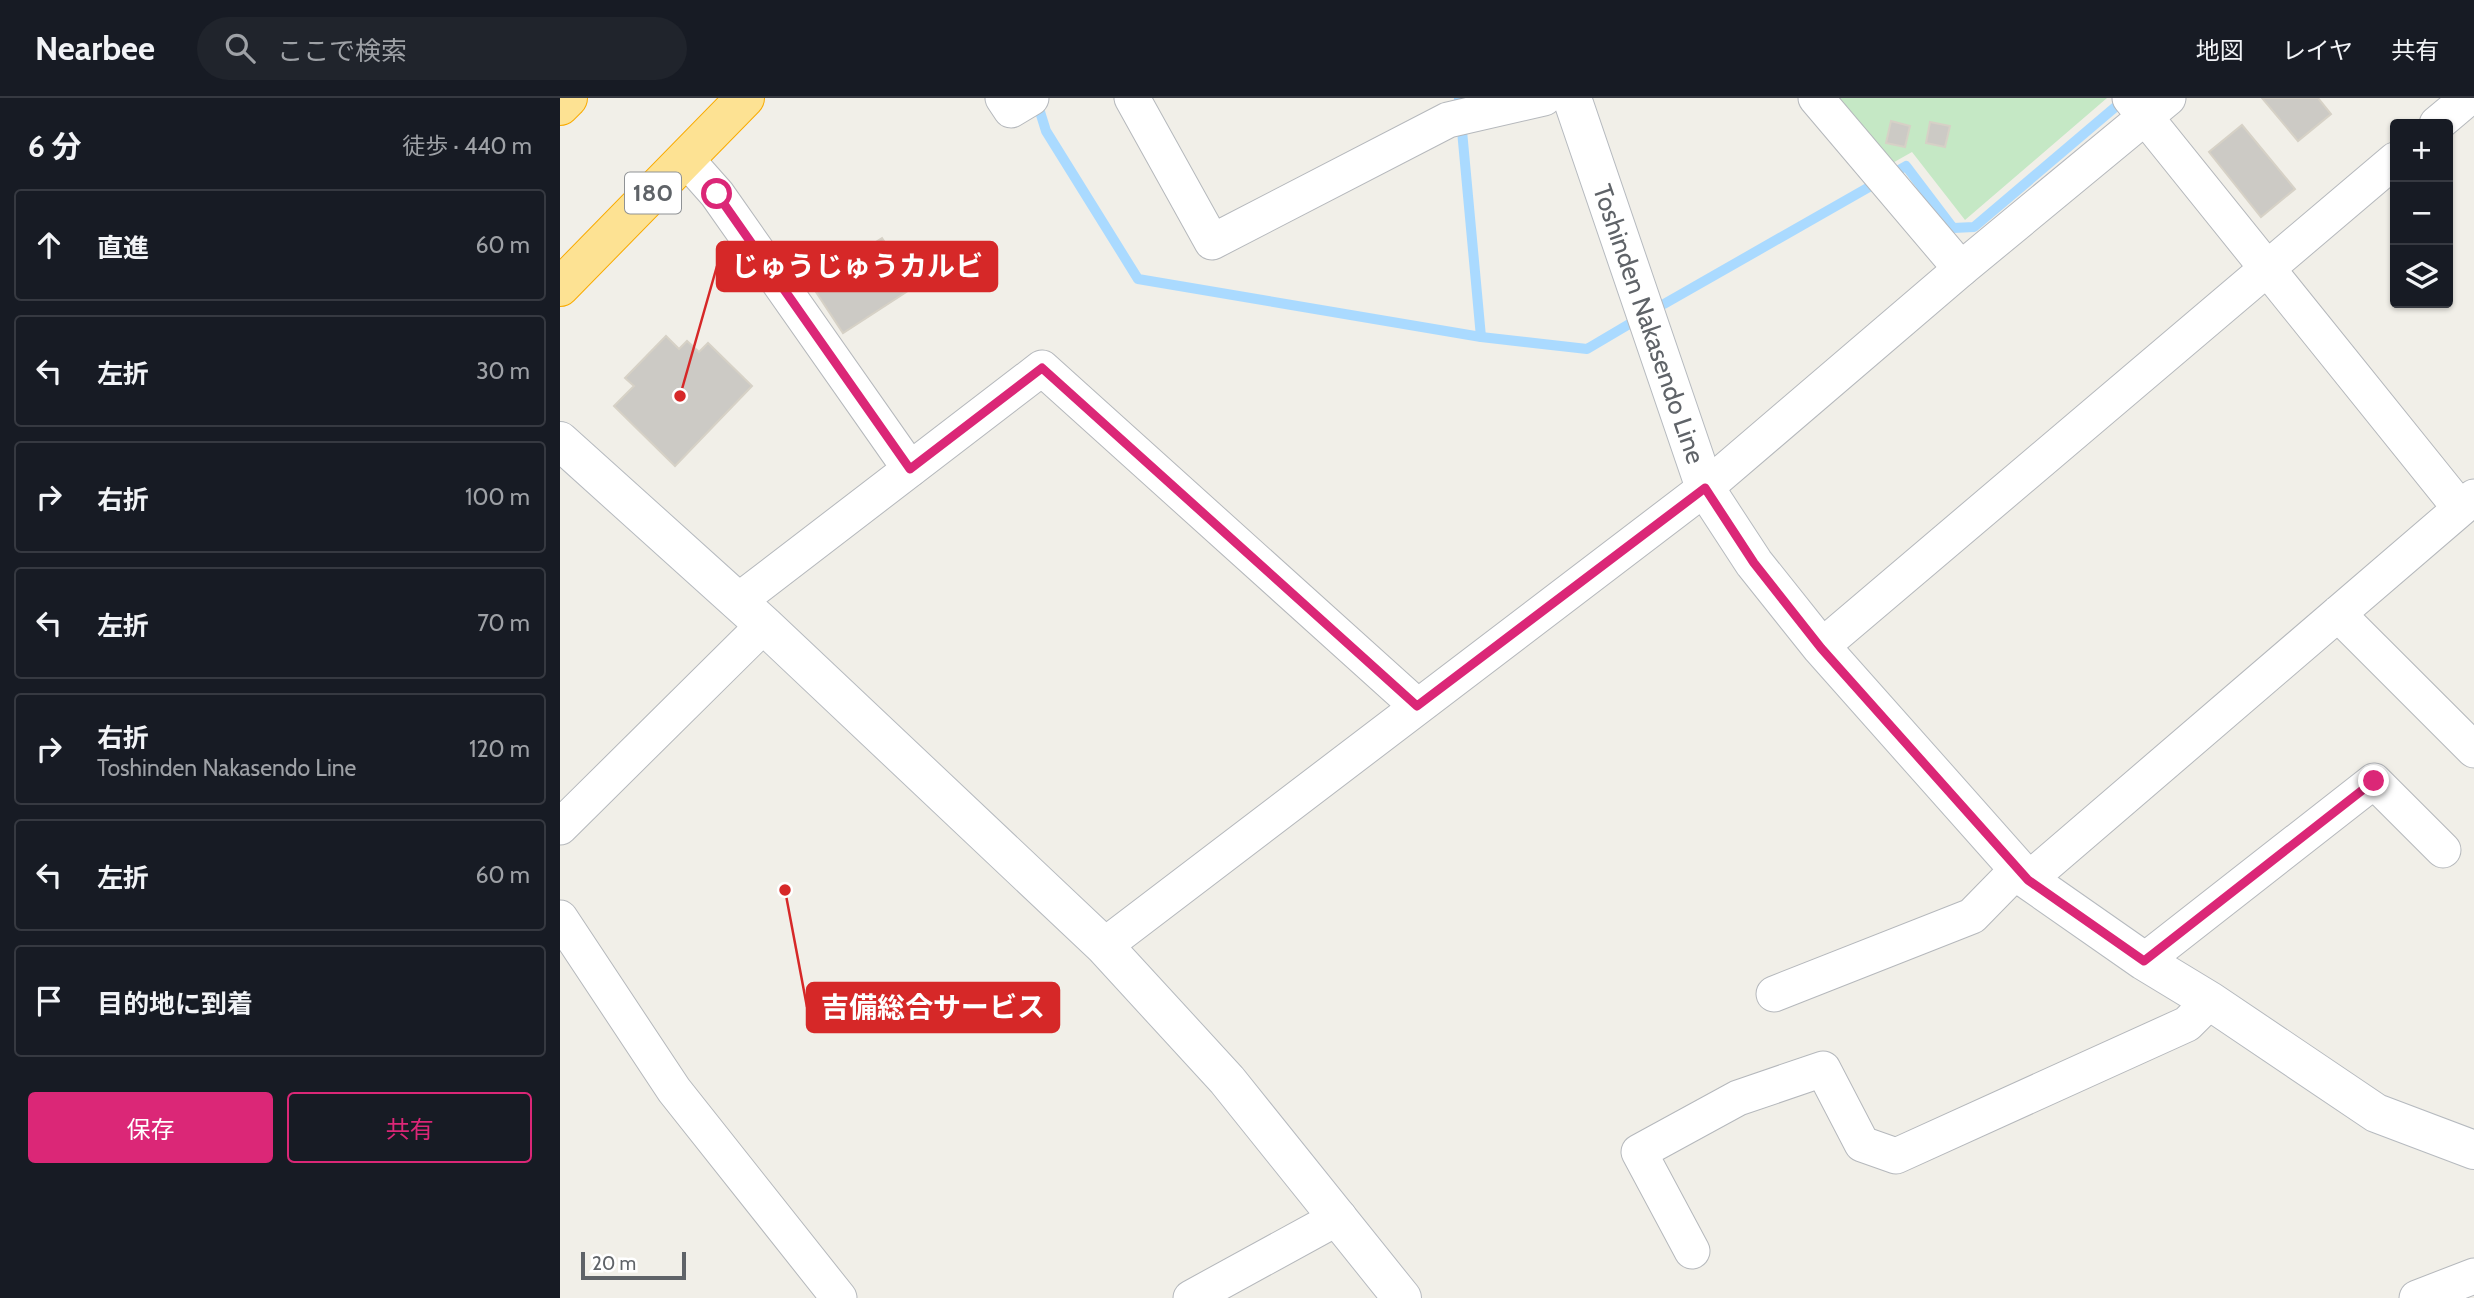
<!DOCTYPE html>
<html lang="ja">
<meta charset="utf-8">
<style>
body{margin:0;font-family:Cabin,"Noto Sans JP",sans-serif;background:#20242c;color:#f1f3f6}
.controls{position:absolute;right:21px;top:21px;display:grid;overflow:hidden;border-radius:7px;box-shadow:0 2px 5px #0004}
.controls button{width:63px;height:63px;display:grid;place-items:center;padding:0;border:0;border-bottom:2px solid #363941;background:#171b24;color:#f1f3f6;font:35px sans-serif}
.scale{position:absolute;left:21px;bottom:18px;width:105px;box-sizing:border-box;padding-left:7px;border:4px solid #5f6368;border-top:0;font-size:19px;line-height:24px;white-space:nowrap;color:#5f6368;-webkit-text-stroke:5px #fff;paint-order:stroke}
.stop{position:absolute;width:21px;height:21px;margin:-16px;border:5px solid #db2777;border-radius:50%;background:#fff}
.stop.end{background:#db2777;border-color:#fff;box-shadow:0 2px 7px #0008}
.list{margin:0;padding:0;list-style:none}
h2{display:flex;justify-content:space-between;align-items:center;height:91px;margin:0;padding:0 28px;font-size:30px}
h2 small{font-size:23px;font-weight:400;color:#9ea1a6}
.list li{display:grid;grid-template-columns:46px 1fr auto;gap:21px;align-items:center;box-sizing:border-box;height:112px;margin:0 14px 14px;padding:0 14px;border:2px solid #363941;border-radius:7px}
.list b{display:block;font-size:26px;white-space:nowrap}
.list p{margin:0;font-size:23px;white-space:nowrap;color:#9ea1a6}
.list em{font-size:23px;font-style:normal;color:#9ea1a6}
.actions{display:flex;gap:14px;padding:21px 28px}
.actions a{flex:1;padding:16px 0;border:2px solid #db2777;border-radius:7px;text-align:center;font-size:24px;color:#db2777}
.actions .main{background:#db2777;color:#fff}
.icon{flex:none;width:38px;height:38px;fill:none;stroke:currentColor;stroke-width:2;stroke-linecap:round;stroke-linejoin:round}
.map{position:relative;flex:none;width:1914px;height:1200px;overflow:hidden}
header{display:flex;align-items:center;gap:42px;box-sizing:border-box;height:98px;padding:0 35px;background:#171b24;border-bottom:2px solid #363941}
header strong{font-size:33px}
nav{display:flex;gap:38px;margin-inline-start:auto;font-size:24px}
.search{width:490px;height:63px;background:#20242c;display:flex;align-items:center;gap:18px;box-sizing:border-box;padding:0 24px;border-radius:38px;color:#9ea1a6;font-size:26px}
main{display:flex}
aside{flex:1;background:#171b24}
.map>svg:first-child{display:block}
</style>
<header>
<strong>Nearbee</strong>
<div class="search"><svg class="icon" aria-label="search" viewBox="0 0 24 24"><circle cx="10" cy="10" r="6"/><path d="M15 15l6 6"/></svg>ここで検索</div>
<nav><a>地図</a><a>レイヤ</a><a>共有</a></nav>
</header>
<main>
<aside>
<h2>6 分<small>徒歩 · 440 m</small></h2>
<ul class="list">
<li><svg class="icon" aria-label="ahead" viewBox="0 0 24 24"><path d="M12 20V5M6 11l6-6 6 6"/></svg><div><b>直進</b></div><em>60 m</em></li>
<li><svg class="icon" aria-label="left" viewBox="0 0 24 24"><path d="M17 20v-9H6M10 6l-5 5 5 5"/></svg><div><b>左折</b></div><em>30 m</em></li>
<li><svg class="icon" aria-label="right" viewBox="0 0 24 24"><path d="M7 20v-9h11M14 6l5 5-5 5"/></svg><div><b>右折</b></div><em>100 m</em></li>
<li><svg class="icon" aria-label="left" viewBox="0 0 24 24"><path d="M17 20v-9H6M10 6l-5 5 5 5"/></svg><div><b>左折</b></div><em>70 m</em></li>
<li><svg class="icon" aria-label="right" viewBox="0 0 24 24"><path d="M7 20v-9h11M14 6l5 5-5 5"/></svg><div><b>右折</b><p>Toshinden Nakasendo Line</p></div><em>120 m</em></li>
<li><svg class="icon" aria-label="left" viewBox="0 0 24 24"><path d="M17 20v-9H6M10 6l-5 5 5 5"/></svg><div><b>左折</b></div><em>60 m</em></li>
<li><svg class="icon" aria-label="arrive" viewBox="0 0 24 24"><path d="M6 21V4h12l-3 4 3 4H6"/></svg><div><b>目的地に到着</b></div></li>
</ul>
<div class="actions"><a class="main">保存</a><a>共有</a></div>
</aside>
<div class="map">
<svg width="1914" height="1200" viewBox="0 0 1914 1200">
<rect width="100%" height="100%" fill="#f1efe8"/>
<path fill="#c5e8c5" d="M1274,0H1547L1405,122L1352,54L1329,67Z"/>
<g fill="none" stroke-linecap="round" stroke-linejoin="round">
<g stroke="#aadaff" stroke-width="10">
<path d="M899,0L921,239"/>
<path d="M477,4L486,33L578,181L921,239L1027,251L1071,225"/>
<path d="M1104,206L1346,68L1393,130L1414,129L1566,0"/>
</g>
</g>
<g fill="#cccac5" stroke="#d6d1c6" stroke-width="2">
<path d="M1702,0H1758L1771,16L1738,43Z"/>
<path d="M1331,23L1350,28L1345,49L1326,45Z"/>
<path d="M1370,24L1390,28L1385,49L1366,45Z"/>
<path d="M1682,27L1735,91L1701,119L1649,54Z"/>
<path d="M322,140L354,189L283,235L256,194L283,176L278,168Z"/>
<path d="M106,238L119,251L127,243L139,254L148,245L192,288L115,368L54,308L74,288L65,280Z"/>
</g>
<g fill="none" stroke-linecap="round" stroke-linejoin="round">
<g stroke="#b5b8bc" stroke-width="37">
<g id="street">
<path d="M443,0L451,12L471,0"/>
<path d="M572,0L652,144L888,22L984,0"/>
<path d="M1256,0L1401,171"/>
<path d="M1570,0L1900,410"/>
<path d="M1877,26L1908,0"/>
<path d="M126,61L157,96L350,371"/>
<path d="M177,504L482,270L857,608"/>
<path d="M1778,516L1914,652"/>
<path d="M1261,549L1835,62"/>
<path d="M0,729L204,527"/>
<path d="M1468,782L1914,399"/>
<path d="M0,820L114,992L279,1200"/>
<path d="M544,848L1145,390L1401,171L1608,0"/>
<path d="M1584,863L1814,683L1883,752"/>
<path d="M1214,896L1412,818L1458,771"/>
<path d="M1132,1153L1079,1054L1178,1000L1263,971L1302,1046L1336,1058L1627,926L1650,903"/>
<path d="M631,1200L779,1119"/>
<path d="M1857,1200L1914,1178"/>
</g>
</g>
<g stroke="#b6babf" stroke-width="40">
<g id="secondary">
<path d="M1012,0L1145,390L1194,465L1261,549L1468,782L1584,863L1650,903L1816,1015L1914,1052"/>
<path d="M0,343L204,527L544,848L667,982L842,1200"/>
</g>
</g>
<g stroke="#f9ab00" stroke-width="40">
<g id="highway">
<path d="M0,8L8,0"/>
<path d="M0,189L185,0"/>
</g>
</g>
<use href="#street" stroke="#fff" stroke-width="35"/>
<use href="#secondary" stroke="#fff" stroke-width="38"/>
<use href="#highway" stroke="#fde293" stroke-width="38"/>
</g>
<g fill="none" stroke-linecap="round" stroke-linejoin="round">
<path stroke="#db2777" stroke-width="9" d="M157,96L350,371L482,270L857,608L1145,390L1194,465L1261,550L1468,782L1584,863L1814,683"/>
</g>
<g text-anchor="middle" stroke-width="5" stroke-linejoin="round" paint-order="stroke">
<rect fill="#fff" stroke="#8f9295" stroke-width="2" x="65" y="74.5" width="56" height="41" rx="5"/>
<g font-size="24" font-weight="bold" fill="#5f6368">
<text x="93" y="103">180</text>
</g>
<g font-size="26" fill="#5f6368" stroke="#fff">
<text transform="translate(1089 226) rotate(71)" y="9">Toshinden Nakasendo Line</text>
</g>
</g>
<path fill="none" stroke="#d62828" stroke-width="2.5" d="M120 298L157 168M225 792L247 909"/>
<g fill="#d62828" stroke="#fff" stroke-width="2.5">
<circle cx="120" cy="298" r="7"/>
<circle cx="225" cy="792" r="7"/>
</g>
<g fill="#d62828" stroke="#d62828" stroke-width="2.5">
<rect x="157" y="144" width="280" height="49" rx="7"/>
<rect x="247" y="885" width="252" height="49" rx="7"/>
</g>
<g font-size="28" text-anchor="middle" font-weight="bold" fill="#fff">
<text x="297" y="178">じゅうじゅうカルビ</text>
<text x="373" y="919">吉備総合サービス</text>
</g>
</svg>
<div class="controls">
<button>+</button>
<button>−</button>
<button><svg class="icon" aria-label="layers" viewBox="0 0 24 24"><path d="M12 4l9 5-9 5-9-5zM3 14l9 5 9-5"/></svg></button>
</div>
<div class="scale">20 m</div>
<div class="stop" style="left:157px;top:96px"></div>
<div class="stop end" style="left:1814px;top:683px"></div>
</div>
</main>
